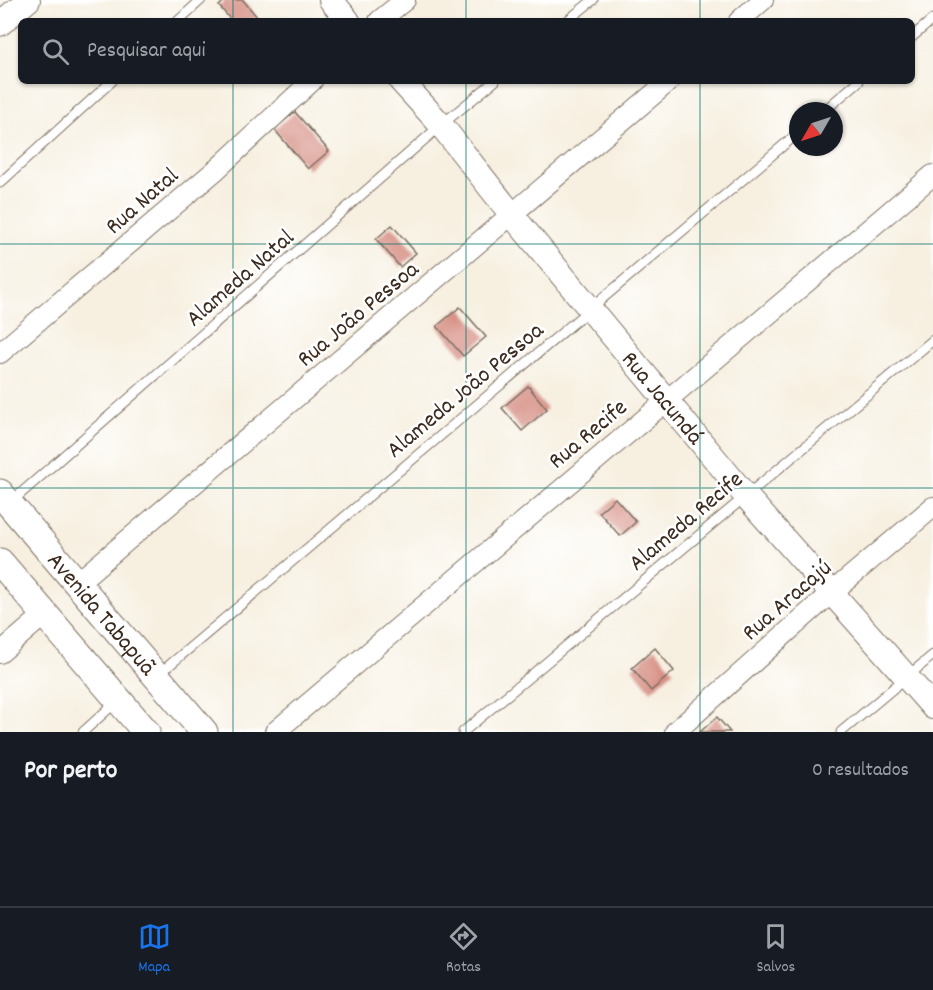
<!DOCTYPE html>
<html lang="pt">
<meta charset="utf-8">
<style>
body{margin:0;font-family:Dekko,sans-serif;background:#20242c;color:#f1f3f6}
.compass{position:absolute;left:789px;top:102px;width:54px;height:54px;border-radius:50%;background:#171b24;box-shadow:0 2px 4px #0004;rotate:231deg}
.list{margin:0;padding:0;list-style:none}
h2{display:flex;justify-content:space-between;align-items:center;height:78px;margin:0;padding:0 24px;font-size:26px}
h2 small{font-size:20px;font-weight:400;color:#9ea1a6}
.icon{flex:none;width:33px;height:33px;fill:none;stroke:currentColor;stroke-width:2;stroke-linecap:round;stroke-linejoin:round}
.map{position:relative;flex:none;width:933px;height:732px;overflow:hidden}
.search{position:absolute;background:#171b24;box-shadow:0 2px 4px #0004;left:18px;right:18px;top:18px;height:66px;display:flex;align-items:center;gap:15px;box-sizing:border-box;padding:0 21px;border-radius:9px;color:#9ea1a6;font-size:22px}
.sheet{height:174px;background:#171b24}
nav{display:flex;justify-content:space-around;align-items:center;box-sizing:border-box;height:84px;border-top:2px solid #363941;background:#171b24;font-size:16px;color:#9ea1a6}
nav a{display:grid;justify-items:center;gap:3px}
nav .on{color:#1a73e8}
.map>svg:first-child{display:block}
</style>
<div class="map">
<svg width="933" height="732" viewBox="0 0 933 732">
<rect width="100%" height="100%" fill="#fff"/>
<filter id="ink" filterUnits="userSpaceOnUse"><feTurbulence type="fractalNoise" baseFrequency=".0167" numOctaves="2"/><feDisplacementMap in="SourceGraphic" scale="12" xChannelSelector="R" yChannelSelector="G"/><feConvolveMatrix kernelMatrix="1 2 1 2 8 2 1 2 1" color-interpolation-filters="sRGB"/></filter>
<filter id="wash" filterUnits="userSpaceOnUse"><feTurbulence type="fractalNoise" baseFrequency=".008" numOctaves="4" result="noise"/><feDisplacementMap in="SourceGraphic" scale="24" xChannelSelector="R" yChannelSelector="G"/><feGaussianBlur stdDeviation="1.35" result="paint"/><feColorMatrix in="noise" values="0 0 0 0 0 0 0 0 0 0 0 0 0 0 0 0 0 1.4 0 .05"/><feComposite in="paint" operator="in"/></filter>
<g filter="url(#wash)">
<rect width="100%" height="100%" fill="#f7f0e1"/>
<g id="blocks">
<g fill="#d79085">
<path d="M225,0H243L257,17L252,21H232L219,6Z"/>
<path d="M295,112L329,151L308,169L274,129Z"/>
<path d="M392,225L416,253L400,267L376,239Z"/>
<path d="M460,307L486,337L463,356L437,326Z"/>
<path d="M528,386L547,409L522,431L502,408Z"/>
<path d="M615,498L636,522L620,536L599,512Z"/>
<path d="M655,648L674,671L651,691L632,668Z"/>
<path d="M717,717L730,732H700Z"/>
</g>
</g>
</g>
<g filter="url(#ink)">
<use href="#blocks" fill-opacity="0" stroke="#7d6f62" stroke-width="1.5"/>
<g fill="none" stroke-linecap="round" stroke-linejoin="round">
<g stroke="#7d6f62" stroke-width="11">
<g id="service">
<path d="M178,21L201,0"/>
<path d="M567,21L593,0"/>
<path d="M912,37L933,19"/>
<path d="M824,111L859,81"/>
<path d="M0,183L112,81"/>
<path d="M11,502L441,125L495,81"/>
<path d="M159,674L798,133"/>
<path d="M83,732L116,702"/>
<path d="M463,732L933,340"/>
<path d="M841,732L933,655"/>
</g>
</g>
<g stroke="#7d6f62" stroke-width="22">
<g id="minor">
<path d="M379,21L405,0"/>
<path d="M739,21L763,0"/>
<path d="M0,353L217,169L312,81"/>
<path d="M77,583L669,81"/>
<path d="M0,653L44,615"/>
<path d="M275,732L933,175"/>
<path d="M675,732L831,593L933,507"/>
</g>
</g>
<g stroke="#7d6f62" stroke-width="26">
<g id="tertiary">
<path d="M331,0L348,21"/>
<path d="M0,24L28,0"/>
<path id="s1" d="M401,81L441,125L512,215L745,495L933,707"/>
</g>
</g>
<g stroke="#7d6f62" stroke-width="29">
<g id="secondary">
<path id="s2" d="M0,493L204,732"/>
<path d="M0,562L146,732"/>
</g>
</g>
<use href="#service" stroke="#fff" stroke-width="9"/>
<use href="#minor" stroke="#fff" stroke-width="20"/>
<use href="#tertiary" stroke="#fff" stroke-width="24"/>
<use href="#secondary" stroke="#fff" stroke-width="27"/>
</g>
</g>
<path fill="none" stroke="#0f766e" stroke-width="1.5" stroke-opacity="0.55" d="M233,0V21M466,0V21M700,0V21M233,81V732M466,81V732M700,81V732M0,244H933M0,488H933"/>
<g text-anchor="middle" stroke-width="5" stroke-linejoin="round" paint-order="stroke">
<g font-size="24" fill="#3b2a1e" stroke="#fff">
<text transform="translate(141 200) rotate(-41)" y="8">Rua Natal</text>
<text transform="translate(239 277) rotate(-41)" y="8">Alameda Natal</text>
<text transform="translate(357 313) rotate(-40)" y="8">Rua João Pessoa</text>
<text transform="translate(464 389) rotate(-40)" y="8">Alameda João Pessoa</text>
<text dy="8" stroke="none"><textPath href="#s1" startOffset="411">Rua Jacundá</textPath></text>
<text transform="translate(587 433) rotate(-40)" y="8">Rua Recife</text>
<text transform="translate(685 520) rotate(-40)" y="8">Alameda Recife</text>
<text transform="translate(786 599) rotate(-41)" y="8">Rua Aracajú</text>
<text dy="8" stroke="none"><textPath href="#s2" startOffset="158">Avenida Tabapuã</textPath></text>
</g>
</g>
</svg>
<svg class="compass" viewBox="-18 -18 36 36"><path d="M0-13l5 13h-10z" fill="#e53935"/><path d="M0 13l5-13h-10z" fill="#9ea1a6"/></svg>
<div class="search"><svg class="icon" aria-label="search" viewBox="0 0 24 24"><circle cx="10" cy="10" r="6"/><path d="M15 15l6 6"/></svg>Pesquisar aqui</div>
</div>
<section class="sheet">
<h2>Por perto<small>0 resultados</small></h2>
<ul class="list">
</ul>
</section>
<nav>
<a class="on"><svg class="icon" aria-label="map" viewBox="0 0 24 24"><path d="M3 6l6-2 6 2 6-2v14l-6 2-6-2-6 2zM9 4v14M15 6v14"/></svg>Mapa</a>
<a><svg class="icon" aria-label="directions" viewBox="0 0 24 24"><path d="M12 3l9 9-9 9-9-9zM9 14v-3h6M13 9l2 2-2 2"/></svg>Rotas</a>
<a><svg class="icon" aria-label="saved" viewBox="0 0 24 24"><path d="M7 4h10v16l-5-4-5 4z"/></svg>Salvos</a>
</nav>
